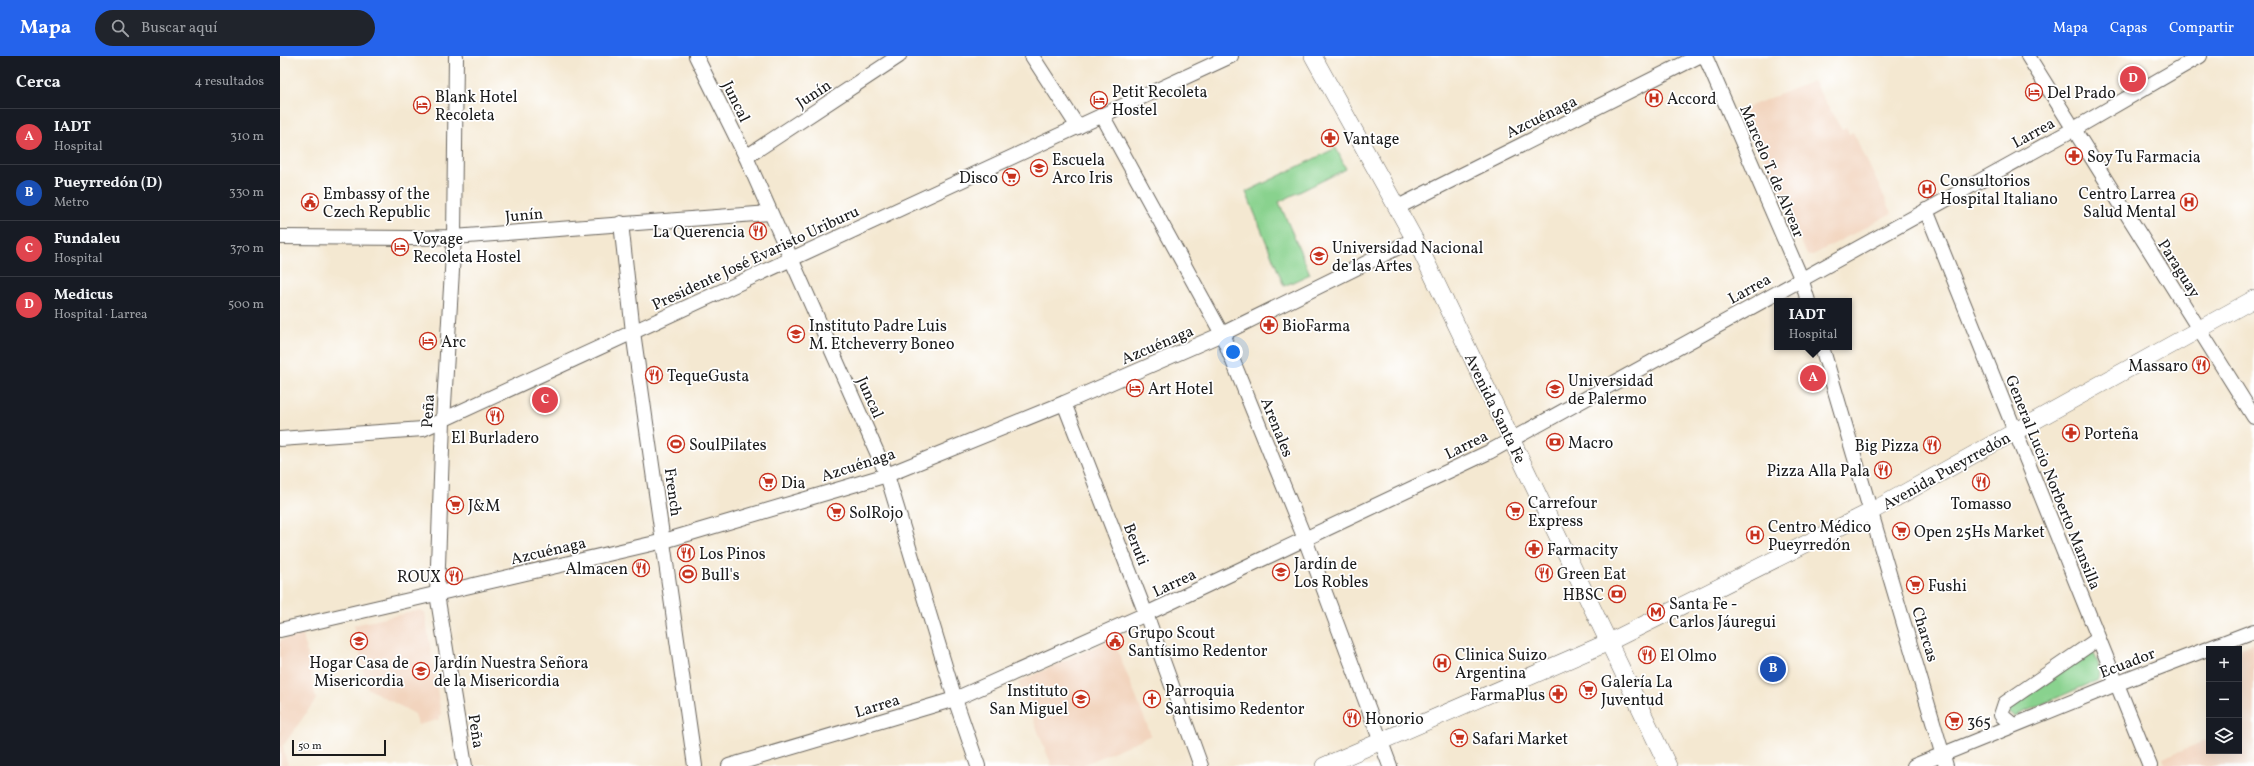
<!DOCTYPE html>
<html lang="es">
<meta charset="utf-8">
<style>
body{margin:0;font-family:Vollkorn,serif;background:#20242c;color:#f1f3f6}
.controls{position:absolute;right:12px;bottom:12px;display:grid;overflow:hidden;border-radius:0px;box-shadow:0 4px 16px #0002}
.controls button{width:36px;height:36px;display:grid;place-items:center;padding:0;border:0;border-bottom:1px solid #363941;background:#171b24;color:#f1f3f6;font:20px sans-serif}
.scale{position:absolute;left:12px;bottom:10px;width:94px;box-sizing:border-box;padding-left:4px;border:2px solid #1c1c1c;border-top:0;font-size:11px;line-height:14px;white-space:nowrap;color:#1c1c1c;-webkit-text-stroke:3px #fff;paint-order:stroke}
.you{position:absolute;left:953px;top:296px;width:14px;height:14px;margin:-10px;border:3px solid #fff;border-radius:50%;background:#1a73e8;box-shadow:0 0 0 6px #1a73e833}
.badge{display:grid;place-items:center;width:26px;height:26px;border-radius:50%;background:#2563eb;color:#fff;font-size:13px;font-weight:700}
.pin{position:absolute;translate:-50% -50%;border:2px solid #fff;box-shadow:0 1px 4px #0006}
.popup{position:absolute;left:1494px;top:242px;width:78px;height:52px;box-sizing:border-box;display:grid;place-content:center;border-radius:0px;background:#171b24;filter:drop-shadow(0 1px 3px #0005);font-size:13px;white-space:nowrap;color:#9ea1a6}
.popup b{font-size:15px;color:#f1f3f6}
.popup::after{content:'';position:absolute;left:50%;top:100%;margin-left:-8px;border:8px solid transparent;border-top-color:#171b24}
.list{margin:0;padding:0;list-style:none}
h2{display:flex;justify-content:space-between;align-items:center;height:52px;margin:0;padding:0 16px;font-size:17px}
h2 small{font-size:13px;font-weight:400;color:#9ea1a6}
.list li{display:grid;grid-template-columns:26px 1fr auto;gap:12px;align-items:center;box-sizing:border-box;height:56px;padding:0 16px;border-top:1px solid #363941}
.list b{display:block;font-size:15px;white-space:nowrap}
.list p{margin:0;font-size:13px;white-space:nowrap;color:#9ea1a6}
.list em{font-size:13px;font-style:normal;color:#9ea1a6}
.icon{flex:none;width:22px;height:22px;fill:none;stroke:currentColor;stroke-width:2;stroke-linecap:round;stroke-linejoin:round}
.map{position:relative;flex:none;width:1974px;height:710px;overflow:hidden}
header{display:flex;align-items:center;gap:24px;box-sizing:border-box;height:56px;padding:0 20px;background:#2563eb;color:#fff}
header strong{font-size:19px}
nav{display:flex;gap:22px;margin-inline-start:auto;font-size:14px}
.search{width:280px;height:36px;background:#20242c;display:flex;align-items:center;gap:10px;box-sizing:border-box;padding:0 14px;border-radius:22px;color:#9ea1a6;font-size:15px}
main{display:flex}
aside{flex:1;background:#171b24}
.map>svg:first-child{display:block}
</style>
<header>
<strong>Mapa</strong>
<div class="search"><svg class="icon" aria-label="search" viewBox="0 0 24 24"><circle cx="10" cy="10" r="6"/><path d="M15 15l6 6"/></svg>Buscar aquí</div>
<nav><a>Mapa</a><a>Capas</a><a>Compartir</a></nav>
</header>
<main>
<aside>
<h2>Cerca<small>4 resultados</small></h2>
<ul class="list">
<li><span class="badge" style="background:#e0444e">A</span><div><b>IADT</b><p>Hospital</p></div><em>310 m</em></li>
<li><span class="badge" style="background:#1a4fb4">B</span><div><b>Pueyrredón (D)</b><p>Metro</p></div><em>330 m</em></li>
<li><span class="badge" style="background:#e0444e">C</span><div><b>Fundaleu</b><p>Hospital</p></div><em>370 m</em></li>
<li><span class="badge" style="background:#e0444e">D</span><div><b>Medicus</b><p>Hospital · Larrea</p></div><em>500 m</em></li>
</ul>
</aside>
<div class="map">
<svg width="1974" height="710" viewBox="0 0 1974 710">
<rect width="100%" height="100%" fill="#fff"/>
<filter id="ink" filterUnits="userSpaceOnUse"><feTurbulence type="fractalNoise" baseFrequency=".025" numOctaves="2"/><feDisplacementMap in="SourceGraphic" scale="8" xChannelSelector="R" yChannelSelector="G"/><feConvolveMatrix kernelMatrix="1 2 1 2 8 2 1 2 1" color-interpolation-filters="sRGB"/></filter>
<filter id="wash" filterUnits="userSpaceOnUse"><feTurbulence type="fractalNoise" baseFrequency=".012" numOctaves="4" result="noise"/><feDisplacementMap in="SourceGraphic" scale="16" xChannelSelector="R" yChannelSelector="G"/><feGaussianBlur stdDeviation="0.9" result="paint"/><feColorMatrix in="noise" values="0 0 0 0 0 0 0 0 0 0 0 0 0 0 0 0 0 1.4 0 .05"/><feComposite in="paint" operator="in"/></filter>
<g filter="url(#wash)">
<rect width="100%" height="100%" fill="#f4e8d1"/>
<g fill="#f2d4be">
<path d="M1533,25L1562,74L1566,72L1569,78L1573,76L1612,157L1531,200L1527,199L1463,53Z"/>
<path d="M140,554L145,557L161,658L158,664L138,669L135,658L87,632L74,569Z"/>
<path d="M23,579L36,643L3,690L8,710H0V584Z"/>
<path d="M833,583L871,679L801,710H772L738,626Z"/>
<path d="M1974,587V710H1886L1883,702L1929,683V695H1959L1958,593Z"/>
</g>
<g fill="#89d28e" stroke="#527755">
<path d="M1056,92L1066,113L999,146L1030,218L1004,230L966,136Z"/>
<path d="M1809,592C1819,603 1820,610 1818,624L1735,660L1729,656L1728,651Z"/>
</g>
</g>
<g filter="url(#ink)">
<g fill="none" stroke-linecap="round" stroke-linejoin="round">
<g stroke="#68635b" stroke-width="16">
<g id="minor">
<path d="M176,0L174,181L163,365L157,538L185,710"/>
<path d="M416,0L466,101L607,419L675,643L698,710"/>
<path d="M752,0L798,71"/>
<path d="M1425,0L1521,222L1528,245"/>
<path d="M1748,0L1974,361"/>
<path d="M822,59L942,278L1025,483L1110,710"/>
<path d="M466,101L619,0"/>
<path d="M1118,151L1419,0"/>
<path d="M1646,154L1870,710"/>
<path d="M341,167L353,276L415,710"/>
<path d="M0,181L132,182L174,181L490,157"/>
<path d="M1542,291L1666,710"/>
<path d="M784,347L866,558L921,710"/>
<path d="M0,383L143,373L951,0"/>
<path d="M0,574L384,485L607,419L784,347L942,278L1135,183"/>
<path d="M1733,669L1721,659L1725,647L1818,583"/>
<path d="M449,710L675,643L866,558L1209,396L1794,73L1920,0"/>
<path d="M1634,710L1836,628L1974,575"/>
</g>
</g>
<g stroke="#68635b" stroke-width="18">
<g id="major">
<path d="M1033,0L1141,195L1388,710"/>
<path d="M1044,710L1329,586L1592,455L1974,243"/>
</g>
</g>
<use href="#minor" stroke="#fff" stroke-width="14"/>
<use href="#major" stroke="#fff" stroke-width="17"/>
</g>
</g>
<defs>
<g id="hotel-ring" transform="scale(0.9)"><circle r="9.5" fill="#fff" stroke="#c8321e" stroke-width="1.5"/><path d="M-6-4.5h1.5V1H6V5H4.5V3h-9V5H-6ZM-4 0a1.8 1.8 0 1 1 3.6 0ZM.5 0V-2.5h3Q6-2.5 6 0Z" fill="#c8321e"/></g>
<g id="hospital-ring" transform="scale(0.9)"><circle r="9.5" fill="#fff" stroke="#c8321e" stroke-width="1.5"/><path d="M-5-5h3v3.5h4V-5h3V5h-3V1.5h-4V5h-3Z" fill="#c8321e"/></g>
<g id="pharmacy-ring" transform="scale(0.9)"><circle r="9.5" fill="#fff" stroke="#c8321e" stroke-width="1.5"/><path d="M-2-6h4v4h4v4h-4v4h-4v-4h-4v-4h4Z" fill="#c8321e"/></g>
<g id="school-ring" transform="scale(0.9)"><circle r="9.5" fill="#fff" stroke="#c8321e" stroke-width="1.5"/><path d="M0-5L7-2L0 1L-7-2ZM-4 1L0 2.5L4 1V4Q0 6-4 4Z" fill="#c8321e"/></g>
<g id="supermarket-ring" transform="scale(0.9)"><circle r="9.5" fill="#fff" stroke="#c8321e" stroke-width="1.5"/><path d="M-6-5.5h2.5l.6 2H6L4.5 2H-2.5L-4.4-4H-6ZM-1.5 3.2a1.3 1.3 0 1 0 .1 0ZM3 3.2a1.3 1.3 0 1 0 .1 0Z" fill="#c8321e"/></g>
<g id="civic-ring" transform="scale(0.9)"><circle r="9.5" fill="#fff" stroke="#c8321e" stroke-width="1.5"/><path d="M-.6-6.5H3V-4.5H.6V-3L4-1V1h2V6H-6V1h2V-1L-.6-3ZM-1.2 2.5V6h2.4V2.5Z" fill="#c8321e"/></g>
<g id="restaurant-ring" transform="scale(0.9)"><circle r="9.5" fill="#fff" stroke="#c8321e" stroke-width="1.5"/><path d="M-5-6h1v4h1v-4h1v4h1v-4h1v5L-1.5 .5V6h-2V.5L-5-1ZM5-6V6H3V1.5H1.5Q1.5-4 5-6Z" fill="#c8321e"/></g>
<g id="university-ring" transform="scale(0.9)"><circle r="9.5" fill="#fff" stroke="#c8321e" stroke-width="1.5"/><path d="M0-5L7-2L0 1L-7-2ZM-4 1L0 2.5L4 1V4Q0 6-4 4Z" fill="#c8321e"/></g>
<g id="bank-ring" transform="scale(0.9)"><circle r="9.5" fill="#fff" stroke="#c8321e" stroke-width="1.5"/><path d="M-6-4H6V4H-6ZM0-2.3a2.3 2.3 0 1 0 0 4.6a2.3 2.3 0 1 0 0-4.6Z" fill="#c8321e"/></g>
<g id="stadium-ring" transform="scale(0.9)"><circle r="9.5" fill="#fff" stroke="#c8321e" stroke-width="1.5"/><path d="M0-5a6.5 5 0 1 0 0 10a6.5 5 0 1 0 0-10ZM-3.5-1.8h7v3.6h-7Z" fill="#c8321e"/></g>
<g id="metro-ring" transform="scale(0.9)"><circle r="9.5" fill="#fff" stroke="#c8321e" stroke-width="1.5"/><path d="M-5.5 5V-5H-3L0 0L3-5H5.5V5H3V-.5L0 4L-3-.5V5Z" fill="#c8321e"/></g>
<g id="church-ring" transform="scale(0.9)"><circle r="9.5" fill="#fff" stroke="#c8321e" stroke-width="1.5"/><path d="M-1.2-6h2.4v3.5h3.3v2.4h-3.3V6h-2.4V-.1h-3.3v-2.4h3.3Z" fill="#c8321e"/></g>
</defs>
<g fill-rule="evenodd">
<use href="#hotel-ring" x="1754" y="36"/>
<use href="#hospital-ring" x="1374" y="42"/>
<use href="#hotel-ring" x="819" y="44"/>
<use href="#hotel-ring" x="142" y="49"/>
<use href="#pharmacy-ring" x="1050" y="82"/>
<use href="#pharmacy-ring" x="1794" y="100"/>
<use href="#school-ring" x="759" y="112"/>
<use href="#supermarket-ring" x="731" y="121"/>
<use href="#hospital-ring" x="1647" y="133"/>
<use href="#civic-ring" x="30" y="146"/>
<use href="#hospital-ring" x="1909" y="146"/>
<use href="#restaurant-ring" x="478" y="175"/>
<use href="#hotel-ring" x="120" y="191"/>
<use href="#university-ring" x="1039" y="200"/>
<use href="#pharmacy-ring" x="989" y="269"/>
<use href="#school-ring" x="516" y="278"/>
<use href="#hotel-ring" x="148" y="285"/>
<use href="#restaurant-ring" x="1921" y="309"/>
<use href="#restaurant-ring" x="374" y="319"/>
<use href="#hotel-ring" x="855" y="332"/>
<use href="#university-ring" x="1275" y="333"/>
<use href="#restaurant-ring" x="215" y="360"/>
<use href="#pharmacy-ring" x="1791" y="377"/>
<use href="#bank-ring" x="1275" y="386"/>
<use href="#stadium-ring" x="396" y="388"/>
<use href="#restaurant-ring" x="1652" y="389"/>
<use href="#restaurant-ring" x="1603" y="414"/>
<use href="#supermarket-ring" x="488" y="426"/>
<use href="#restaurant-ring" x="1701" y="426"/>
<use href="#supermarket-ring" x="175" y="449"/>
<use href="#supermarket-ring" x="1235" y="455"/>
<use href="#supermarket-ring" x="556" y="456"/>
<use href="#supermarket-ring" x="1621" y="475"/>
<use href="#hospital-ring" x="1475" y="479"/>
<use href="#pharmacy-ring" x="1254" y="493"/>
<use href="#restaurant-ring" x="406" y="497"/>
<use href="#restaurant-ring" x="361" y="512"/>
<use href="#school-ring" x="1001" y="516"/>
<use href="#restaurant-ring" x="1264" y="517"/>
<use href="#stadium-ring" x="408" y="518"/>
<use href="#restaurant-ring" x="174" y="520"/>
<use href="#supermarket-ring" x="1635" y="529"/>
<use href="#bank-ring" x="1337" y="538"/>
<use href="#metro-ring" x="1376" y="556"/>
<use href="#school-ring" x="79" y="585"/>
<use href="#civic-ring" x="835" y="585"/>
<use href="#restaurant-ring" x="1367" y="599"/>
<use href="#hospital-ring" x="1162" y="607"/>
<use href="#school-ring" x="141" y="615"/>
<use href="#supermarket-ring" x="1308" y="634"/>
<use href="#pharmacy-ring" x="1278" y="638"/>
<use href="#school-ring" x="801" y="643"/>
<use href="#church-ring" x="872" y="643"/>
<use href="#restaurant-ring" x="1072" y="662"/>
<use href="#supermarket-ring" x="1674" y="665"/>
<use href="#supermarket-ring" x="1179" y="682"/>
</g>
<g text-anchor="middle" stroke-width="3.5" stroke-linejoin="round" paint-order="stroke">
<g font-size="16" fill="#1c1c1c" stroke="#fff" text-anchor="start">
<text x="832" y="41">Petit Recoleta<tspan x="832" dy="18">Hostel</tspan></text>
<text x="1767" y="42">Del Prado</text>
<text x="155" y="46">Blank Hotel<tspan x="155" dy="18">Recoleta</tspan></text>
<text x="1387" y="48">Accord</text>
<text x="1063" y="88">Vantage</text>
<text x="1807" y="106">Soy Tu Farmacia</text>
<text x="772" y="109">Escuela<tspan x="772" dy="18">Arco Iris</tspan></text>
<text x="718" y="127" text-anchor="end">Disco</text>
<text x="1660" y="130">Consultorios<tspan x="1660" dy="18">Hospital Italiano</tspan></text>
<text x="43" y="143">Embassy of the<tspan x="43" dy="18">Czech Republic</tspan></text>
<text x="1896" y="143" text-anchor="end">Centro Larrea<tspan x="1896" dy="18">Salud Mental</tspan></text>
<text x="465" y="181" text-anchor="end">La Querencia</text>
<text x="133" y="188">Voyage<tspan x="133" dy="18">Recoleta Hostel</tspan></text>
<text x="1052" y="197">Universidad Nacional<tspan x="1052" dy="18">de las Artes</tspan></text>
<text x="529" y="275">Instituto Padre Luis<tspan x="529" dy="18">M. Etcheverry Boneo</tspan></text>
<text x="1002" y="275">BioFarma</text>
<text x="161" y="291">Arc</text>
<text x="1908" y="315" text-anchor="end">Massaro</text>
<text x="387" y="325">TequeGusta</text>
<text x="1288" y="330">Universidad<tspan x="1288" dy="18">de Palermo</tspan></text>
<text x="868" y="338">Art Hotel</text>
<text x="1804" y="383">Porteña</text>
<text x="215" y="387" text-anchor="middle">El Burladero</text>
<text x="1288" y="392">Macro</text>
<text x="409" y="394">SoulPilates</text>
<text x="1639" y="395" text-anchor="end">Big Pizza</text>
<text x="1590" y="420" text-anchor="end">Pizza Alla Pala</text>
<text x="501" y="432">Dia</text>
<text x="1248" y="452">Carrefour<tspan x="1248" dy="18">Express</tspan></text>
<text x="1701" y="453" text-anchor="middle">Tomasso</text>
<text x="188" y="455">J&amp;M</text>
<text x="569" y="462">SolRojo</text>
<text x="1488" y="476">Centro Médico<tspan x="1488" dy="18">Pueyrredón</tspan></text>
<text x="1634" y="481">Open 25Hs Market</text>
<text x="1267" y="499">Farmacity</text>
<text x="419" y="503">Los Pinos</text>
<text x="1014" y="513">Jardín de<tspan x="1014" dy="18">Los Robles</tspan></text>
<text x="348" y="518" text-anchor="end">Almacen</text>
<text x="1277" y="523">Green Eat</text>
<text x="421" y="524">Bull's</text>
<text x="161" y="526" text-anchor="end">ROUX</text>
<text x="1648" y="535">Fushi</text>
<text x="1324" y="544" text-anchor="end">HBSC</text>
<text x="1389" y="553">Santa Fe -<tspan x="1389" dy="18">Carlos Jáuregui</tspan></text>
<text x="848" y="582">Grupo Scout<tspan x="848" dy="18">Santísimo Redentor</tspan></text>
<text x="1175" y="604">Clinica Suizo<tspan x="1175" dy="18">Argentina</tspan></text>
<text x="1380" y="605">El Olmo</text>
<text x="79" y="612" text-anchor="middle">Hogar Casa de<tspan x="79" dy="18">Misericordia</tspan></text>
<text x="154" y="612">Jardín Nuestra Señora<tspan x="154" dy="18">de la Misericordia</tspan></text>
<text x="1321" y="631">Galería La<tspan x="1321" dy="18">Juventud</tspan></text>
<text x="788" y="640" text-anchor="end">Instituto<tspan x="788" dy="18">San Miguel</tspan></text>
<text x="885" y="640">Parroquia<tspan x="885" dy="18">Santisimo Redentor</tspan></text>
<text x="1265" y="644" text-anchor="end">FarmaPlus</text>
<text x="1085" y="668">Honorio</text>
<text x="1687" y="671">365</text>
<text x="1192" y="688">Safari Market</text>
</g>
<g font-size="16" fill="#1c1c1c" stroke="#fff">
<text transform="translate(533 37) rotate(-33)" y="6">Junín</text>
<text transform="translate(457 45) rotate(64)" y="6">Juncal</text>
<text transform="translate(1261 60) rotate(-26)" y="6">Azcuénaga</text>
<text transform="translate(1753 76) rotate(-29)" y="6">Larrea</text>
<text transform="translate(1493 115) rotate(67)" y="6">Marcelo T. de Alvear</text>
<text transform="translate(244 158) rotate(-5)" y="6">Junín</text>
<text transform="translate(475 201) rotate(-25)" y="6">Presidente José Evaristo Uriburu</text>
<text transform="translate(1900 212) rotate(58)" y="6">Paraguay</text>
<text transform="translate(1469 232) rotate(-29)" y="6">Larrea</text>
<text transform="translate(877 288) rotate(-23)" y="6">Azcuénaga</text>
<text transform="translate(591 341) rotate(66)" y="6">Juncal</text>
<text transform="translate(1216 352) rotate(64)" y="6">Avenida Santa Fe</text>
<text transform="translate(147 355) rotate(-87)" y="6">Peña</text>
<text transform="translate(998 371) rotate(68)" y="6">Arenales</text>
<text transform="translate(1186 388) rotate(-26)" y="6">Larrea</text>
<text transform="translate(578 408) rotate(-18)" y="6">Azcuénaga</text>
<text transform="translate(1666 414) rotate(-29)" y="6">Avenida Pueyrredón</text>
<text transform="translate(1774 426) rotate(68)" y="6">General Lucio Norberto Mansilla</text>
<text transform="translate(394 436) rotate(82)" y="6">French</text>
<text transform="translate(857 488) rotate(69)" y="6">Beruti</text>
<text transform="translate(268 494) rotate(-13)" y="6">Azcuénaga</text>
<text transform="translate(894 526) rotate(-25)" y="6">Larrea</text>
<text transform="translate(1646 578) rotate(73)" y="6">Charcas</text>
<text transform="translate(1847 606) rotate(-21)" y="6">Ecuador</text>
<text transform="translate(597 649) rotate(-17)" y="6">Larrea</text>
<text transform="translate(197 675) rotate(81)" y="6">Peña</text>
</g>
</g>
</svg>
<div class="controls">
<button>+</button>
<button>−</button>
<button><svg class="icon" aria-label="layers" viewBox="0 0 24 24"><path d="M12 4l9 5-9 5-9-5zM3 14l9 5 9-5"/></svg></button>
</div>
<div class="scale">50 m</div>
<div class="you"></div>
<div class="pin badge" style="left:1533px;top:322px;background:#e0444e">A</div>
<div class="popup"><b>IADT</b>Hospital</div>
<div class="pin badge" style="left:1493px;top:613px;background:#1a4fb4">B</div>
<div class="pin badge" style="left:265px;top:344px;background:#e0444e">C</div>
<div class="pin badge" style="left:1853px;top:23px;background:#e0444e">D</div>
</div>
</main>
